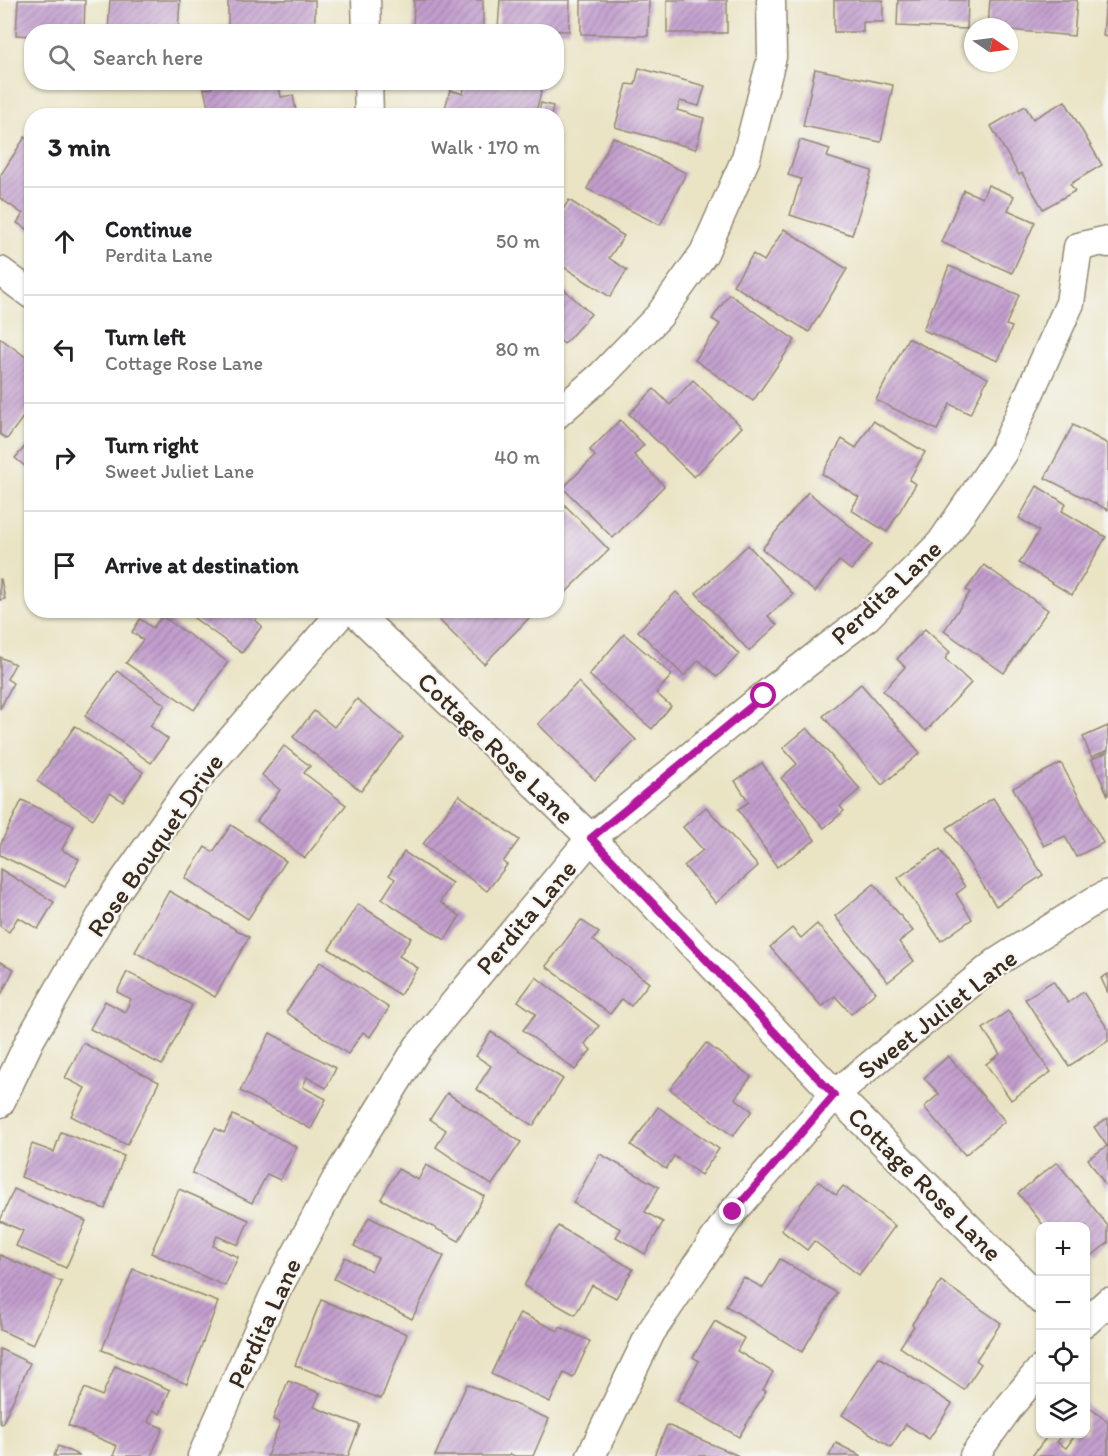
<!DOCTYPE html>
<meta charset="utf-8">
<style>
body{margin:0;font-family:Itim,sans-serif;background:#f2f2f2;color:#202124}
.controls{position:absolute;right:18px;bottom:18px;display:grid;overflow:hidden;border-radius:12px;box-shadow:0 2px 4px #0004}
.controls button{width:54px;height:54px;display:grid;place-items:center;padding:0;border:0;border-bottom:2px solid #e0e0e0;background:#fff;color:#202124;font:30px sans-serif}
.compass{position:absolute;left:964px;top:18px;width:54px;height:54px;border-radius:50%;background:#fff;box-shadow:0 2px 4px #0004;rotate:103deg}
.stop{position:absolute;width:18px;height:18px;margin:-14px;border:4px solid #b5179e;border-radius:50%;background:#fff}
.stop.end{background:#b5179e;border-color:#fff;box-shadow:0 2px 6px #0008}
.list{margin:0;padding:0;list-style:none}
h2{display:flex;justify-content:space-between;align-items:center;height:78px;margin:0;padding:0 24px;font-size:26px}
h2 small{font-size:20px;font-weight:400;color:#757577}
.list li{display:grid;grid-template-columns:39px 1fr auto;gap:18px;align-items:center;box-sizing:border-box;height:108px;padding:0 24px;border-top:2px solid #e0e0e0}
.list b{display:block;font-size:22px;white-space:nowrap}
.list p{margin:0;font-size:20px;white-space:nowrap;color:#757577}
.list em{font-size:20px;font-style:normal;color:#757577}
.icon{flex:none;width:33px;height:33px;fill:none;stroke:currentColor;stroke-width:2;stroke-linecap:round;stroke-linejoin:round}
.map{position:relative;flex:none;width:1108px;height:1456px;overflow:hidden}
.search{position:absolute;background:#fff;box-shadow:0 2px 4px #0004;left:24px;top:24px;width:540px;height:66px;display:flex;align-items:center;gap:15px;box-sizing:border-box;padding:0 21px;border-radius:24px;color:#757577;font-size:22px}
.panel{position:absolute;background:#fff;box-shadow:0 2px 4px #0004;left:24px;top:108px;width:540px;height:510px;border-radius:24px}
.map>svg:first-child{display:block}
</style>
<div class="map">
<svg width="1108" height="1456" viewBox="0 0 1108 1456">
<defs>
<pattern id="building-hatch" width="6" height="6" patternUnits="userSpaceOnUse" patternTransform="scale(1.5)"><rect width="6" height="6" fill="#c29ece"/><path d="M-1 1l2-2M0 6l6-6M5 7l2-2" fill="none" stroke="#9f81a7"/></pattern>
</defs>
<rect width="100%" height="100%" fill="#f6f6f2"/>
<filter id="ink" filterUnits="userSpaceOnUse"><feTurbulence type="fractalNoise" baseFrequency=".0167" numOctaves="2"/><feDisplacementMap in="SourceGraphic" scale="12" xChannelSelector="R" yChannelSelector="G"/><feConvolveMatrix kernelMatrix="1 2 1 2 8 2 1 2 1" color-interpolation-filters="sRGB"/></filter>
<filter id="wash" filterUnits="userSpaceOnUse"><feTurbulence type="fractalNoise" baseFrequency=".008" numOctaves="4" result="noise"/><feDisplacementMap in="SourceGraphic" scale="24" xChannelSelector="R" yChannelSelector="G"/><feGaussianBlur stdDeviation="1.35" result="paint"/><feColorMatrix in="noise" values="0 0 0 0 0 0 0 0 0 0 0 0 0 0 0 0 0 1.4 0 .05"/><feComposite in="paint" operator="in"/></filter>
<g filter="url(#wash)">
<rect width="100%" height="100%" fill="#eae4c5"/>
<g id="blocks">
<g fill="url(#building-hatch)">
<path d="M18,0H85L84,32H32V36L16,35Z"/>
<path d="M110,0H180L178,32H108Z"/>
<path d="M228,0H315V32H282V30L228,31Z"/>
<path d="M414,0H483V32H413Z"/>
<path d="M500,0H570L569,31L498,29Z"/>
<path d="M581,0H649L648,36L581,34Z"/>
<rect x="667" y="0" width="60" height="33"/>
<path d="M834,0H883V22H863V32H834Z"/>
<path d="M898,0H968L967,29L897,26Z"/>
<path d="M990,0H1077L1074,36L1009,30V27H988Z"/>
<path d="M1106,0H1108V37L1103,36Z"/>
<path d="M639,68L705,86L699,106L680,101L677,110L704,118L696,149L615,127L627,84L635,85Z"/>
<path d="M815,69L893,85L881,142L803,126Z"/>
<path d="M211,82H278L281,97L293,95L297,116H210L204,89L212,88Z"/>
<path d="M465,82H536L543,84L535,116H443L450,90L463,94Z"/>
<path d="M1065,101L1102,165L1070,184L1075,191L1043,209L1022,173L1019,175L991,126L1025,106L1033,119Z"/>
<path d="M541,103L553,106L551,116H538Z"/>
<path d="M25,137L32,141V232L17,223L23,214L0,198V176Z"/>
<path d="M613,137L686,173L660,225L587,189Z"/>
<path d="M800,140L830,149L827,157L872,171L852,235L790,215L801,179L788,175Z"/>
<path d="M988,185L1014,196L1008,210L1035,222L1012,273L941,242L964,190L982,198Z"/>
<path d="M569,200L624,236L609,258L627,270L610,297L556,262V220Z"/>
<path d="M784,229L847,269L809,332L733,285L753,254L764,261Z"/>
<path d="M949,266L1019,295L1006,325L1012,327L998,361L923,330Z"/>
<path d="M556,282L591,314L564,344L556,337Z"/>
<path d="M729,294L795,340L753,401L695,360L720,324L712,319Z"/>
<path d="M0,338L30,360L32,358V405L7,439L0,434Z"/>
<path d="M908,338L988,378L970,414L950,404L937,430L876,400Z"/>
<path d="M693,380L742,427L694,477L629,414L654,389L670,405Z"/>
<path d="M620,420L644,445L634,455L664,486L613,538L563,488L595,456L590,450Z"/>
<path d="M873,421L925,452L909,480L916,484L887,532L851,510L859,497L822,474L842,439L856,448Z"/>
<path d="M1073,425L1108,444V510L1045,478Z"/>
<path d="M32,439V472L15,458Z"/>
<path d="M1037,486L1066,504L1062,511L1106,537L1072,595L1019,563L1039,531L1019,518Z"/>
<path d="M808,492L872,544L851,570L839,561L815,592L762,549Z"/>
<path d="M556,496L609,550L556,602Z"/>
<path d="M748,545L793,594L768,616L777,625L749,651L696,593Z"/>
<path d="M984,565L1048,610L1004,673L944,631L970,592L966,590Z"/>
<path d="M0,579H1L5,599L0,600Z"/>
<path d="M676,592L739,654L717,677L699,660L684,676L638,631Z"/>
<path d="M183,610H262L255,620L262,626L242,653Z"/>
<path d="M449,610H530L533,614L484,664L439,620Z"/>
<path d="M162,616L228,662L194,710L126,663L143,640L132,632L140,619L153,628Z"/>
<path d="M925,629L950,652L945,659L971,683L926,731L883,691L905,667L897,659Z"/>
<path d="M624,634L672,675L656,693L671,706L652,729L589,675Z"/>
<path d="M0,657L15,664L7,679L13,683L0,709Z"/>
<path d="M117,671L165,705L150,726L168,739L151,763L85,716Z"/>
<path d="M578,682L636,740L595,780L538,724Z"/>
<path d="M861,684L920,753L882,785L823,716Z"/>
<path d="M357,699L403,737L361,791L293,737L314,711L334,727Z"/>
<path d="M75,726L143,772L123,801L110,793L93,819L37,781Z"/>
<path d="M1108,726V750L1091,757L1083,737Z"/>
<path d="M807,728L860,789L840,806L844,811L824,828L781,778L797,764L783,748Z"/>
<path d="M284,746L310,766L304,773L346,805L305,858L257,821L280,790L262,775Z"/>
<path d="M1108,752V796L1092,759Z"/>
<path d="M762,763L815,840L777,867L738,809L749,802L735,781Z"/>
<path d="M1061,763L1103,843L1076,857L1065,836L1044,846L1013,788Z"/>
<path d="M459,795L519,840L503,862L507,865L487,891L423,844Z"/>
<path d="M993,798L1043,875L996,906L947,828Z"/>
<path d="M22,800L74,826L62,850L79,859L65,887L0,855V845Z"/>
<path d="M706,807L758,866L716,903L684,866L703,850L683,827Z"/>
<path d="M231,825L286,861L248,919L185,878L205,847L213,852Z"/>
<path d="M940,849L965,887L956,894L972,919L941,941L898,878Z"/>
<path d="M404,852L452,883L440,902L460,916L445,940L382,899L395,879L389,875Z"/>
<path d="M0,869L54,902L38,929L18,917L9,932L0,926Z"/>
<path d="M874,884L913,931L899,942L914,961L888,982L835,916Z"/>
<path d="M169,891L249,937L215,997L135,952Z"/>
<path d="M358,904L411,938L399,956L418,968L400,995L329,949Z"/>
<path d="M581,920L599,933L593,940L649,983L631,1006L622,999L610,1014L546,966Z"/>
<path d="M817,924L876,992L851,1014L835,996L822,1007L770,947L792,928L801,938Z"/>
<path d="M0,962L14,969L0,997Z"/>
<path d="M320,962L389,1008L370,1037L363,1032L348,1054L286,1012Z"/>
<path d="M127,972L192,1005L162,1065L90,1029L105,1001L125,1012L131,999L117,992Z"/>
<path d="M1108,974V993L1101,978Z"/>
<path d="M536,977L599,1026L585,1044L591,1050L575,1070L523,1030L536,1014L518,1001Z"/>
<path d="M1053,981L1068,1003L1083,992L1108,1029V1041L1069,1066L1025,999Z"/>
<path d="M1008,1011L1051,1072L1011,1100L986,1064L1000,1054L983,1029Z"/>
<path d="M491,1032L563,1079L533,1126L476,1089L491,1066L476,1056Z"/>
<path d="M270,1033L336,1068L326,1088L307,1077L303,1087L326,1099L311,1129L240,1091Z"/>
<path d="M83,1043L159,1082L127,1145L71,1116L85,1088L65,1078Z"/>
<path d="M706,1043L751,1077L735,1098L752,1111L733,1136L670,1089Z"/>
<path d="M948,1056L1005,1121L965,1155L924,1107L939,1094L924,1078Z"/>
<path d="M447,1093L521,1142L492,1185L436,1147L446,1130L430,1119Z"/>
<path d="M658,1107L719,1149L701,1175L674,1156L666,1169L631,1145Z"/>
<path d="M233,1115L297,1147L280,1180L267,1174L252,1203L192,1173L215,1128L224,1133Z"/>
<path d="M1108,1118V1189L1088,1159L1107,1146L1094,1127Z"/>
<path d="M61,1132L124,1156L105,1209L21,1177L32,1144L54,1152Z"/>
<path d="M600,1154L659,1187L645,1212L663,1222L645,1254L616,1237L621,1229L573,1203Z"/>
<path d="M1057,1162L1108,1226V1243L1091,1256L1086,1249V1226H1044L1018,1193Z"/>
<path d="M426,1165L484,1196L459,1241L381,1199L398,1169L418,1180Z"/>
<path d="M818,1181L836,1195L843,1186L895,1226L859,1275L814,1241L807,1250L781,1230Z"/>
<path d="M14,1189L86,1221L66,1268L16,1246L23,1231L0,1221Z"/>
<path d="M179,1189L249,1220L238,1245L217,1236L213,1246L238,1257L225,1286L151,1253Z"/>
<path d="M369,1217L444,1256L412,1319L334,1279L345,1257L371,1271L378,1258L354,1246Z"/>
<path d="M558,1226L633,1269L616,1298L592,1285L575,1315L524,1286Z"/>
<path d="M0,1255L62,1282L33,1345L0,1330Z"/>
<path d="M780,1259L837,1293L802,1352L726,1306L743,1277L763,1288Z"/>
<path d="M133,1269L218,1302L187,1384L102,1350Z"/>
<path d="M941,1281L1001,1323L976,1360L981,1364L964,1390L900,1347L914,1326L912,1324Z"/>
<path d="M321,1300L407,1334L381,1399L295,1365Z"/>
<path d="M520,1313L558,1331L560,1327L590,1341L573,1378L564,1373L550,1402L491,1374Z"/>
<path d="M715,1321L744,1338L737,1351L773,1372L763,1390L766,1391L739,1437L677,1401L699,1361L693,1357Z"/>
<path d="M0,1349L30,1363L2,1424L0,1423Z"/>
<path d="M879,1357L952,1404L929,1439L906,1424L891,1447L842,1415Z"/>
<path d="M115,1366L170,1390L160,1414L153,1410L148,1422L163,1428L151,1456H113L117,1446L68,1425L85,1388L102,1396Z"/>
<path d="M288,1381L320,1393L314,1407L360,1425L348,1456H267L280,1423L273,1419Z"/>
<path d="M467,1384L549,1419L533,1456H515L510,1454L509,1456H435Z"/>
<path d="M1086,1405L1108,1422V1456H1032L1049,1434H1063L1057,1442L1066,1448L1076,1434H1086Z"/>
<path d="M667,1425L739,1456H654Z"/>
<path d="M836,1443L861,1456H829Z"/>
<path d="M58,1446L80,1456H54Z"/>
</g>
</g>
</g>
<g filter="url(#ink)">
<use href="#blocks" fill-opacity="0" stroke="#928772" stroke-width="1.5"/>
<g fill="none" stroke-linecap="round" stroke-linejoin="round">
<g stroke="#928772" stroke-width="31">
<g id="street">
<path d="M366,0L367,32"/>
<path d="M368,82L369,116"/>
<path d="M0,271L32,295"/>
<path d="M556,415L602,375L659,316L704,253L746,158L772,57L771,0"/>
<path d="M353,610L591,838L835,1094L1040,1299"/>
<path d="M0,1103L30,1040L111,899L190,787L344,610"/>
<path d="M1086,1322L1108,1302"/>
<path d="M202,1456L274,1295L337,1178L418,1047L591,838L764,696L867,617L941,543L1003,452L1070,303L1078,247L1103,241L1108,243"/>
<path d="M591,1456L651,1332L733,1212L835,1094L997,962L1094,901L1108,894"/>
<path d="M974,1456L1010,1406L1040,1370"/>
</g>
</g>
<use href="#street" stroke="#fff" stroke-width="28"/>
</g>
</g>
<g fill="none" stroke-linecap="round" stroke-linejoin="round" filter="url(#ink)">
<path stroke="#b5179e" stroke-width="8" d="M733,1212L834,1095L591,838L764,696"/>
</g>
<g text-anchor="middle" stroke-width="4.5" stroke-linejoin="round" paint-order="stroke">
<g font-size="26" fill="#3b2a1e" stroke="#f6f6f2">
<text transform="translate(886 592) rotate(-43)" y="9">Perdita Lane</text>
<text transform="translate(496 748) rotate(44)" y="9">Cottage Rose Lane</text>
<text transform="translate(155 845) rotate(-55)" y="9">Rose Bouquet Drive</text>
<text transform="translate(526 917) rotate(-50)" y="9">Perdita Lane</text>
<text transform="translate(937 1014) rotate(-38)" y="9">Sweet Juliet Lane</text>
<text transform="translate(925 1184) rotate(45)" y="9">Cottage Rose Lane</text>
<text transform="translate(264 1323) rotate(-65)" y="9">Perdita Lane</text>
</g>
</g>
</svg>
<div class="controls">
<button>+</button>
<button>−</button>
<button><svg class="icon" aria-label="locate" viewBox="0 0 24 24"><circle cx="12" cy="12" r="6"/><path d="M12 2v4M12 18v4M2 12h4M18 12h4"/></svg></button>
<button><svg class="icon" aria-label="layers" viewBox="0 0 24 24"><path d="M12 4l9 5-9 5-9-5zM3 14l9 5 9-5"/></svg></button>
</div>
<svg class="compass" viewBox="-18 -18 36 36"><path d="M0-13l5 13h-10z" fill="#e53935"/><path d="M0 13l5-13h-10z" fill="#757577"/></svg>
<div class="stop" style="left:764px;top:696px"></div>
<div class="stop end" style="left:733px;top:1212px"></div>
<div class="search"><svg class="icon" aria-label="search" viewBox="0 0 24 24"><circle cx="10" cy="10" r="6"/><path d="M15 15l6 6"/></svg>Search here</div>
<section class="panel">
<h2>3 min<small>Walk · 170 m</small></h2>
<ul class="list">
<li><svg class="icon" aria-label="ahead" viewBox="0 0 24 24"><path d="M12 20V5M6 11l6-6 6 6"/></svg><div><b>Continue</b><p>Perdita Lane</p></div><em>50 m</em></li>
<li><svg class="icon" aria-label="left" viewBox="0 0 24 24"><path d="M17 20v-9H6M10 6l-5 5 5 5"/></svg><div><b>Turn left</b><p>Cottage Rose Lane</p></div><em>80 m</em></li>
<li><svg class="icon" aria-label="right" viewBox="0 0 24 24"><path d="M7 20v-9h11M14 6l5 5-5 5"/></svg><div><b>Turn right</b><p>Sweet Juliet Lane</p></div><em>40 m</em></li>
<li><svg class="icon" aria-label="arrive" viewBox="0 0 24 24"><path d="M6 21V4h12l-3 4 3 4H6"/></svg><div><b>Arrive at destination</b></div></li>
</ul>
</section>
</div>
